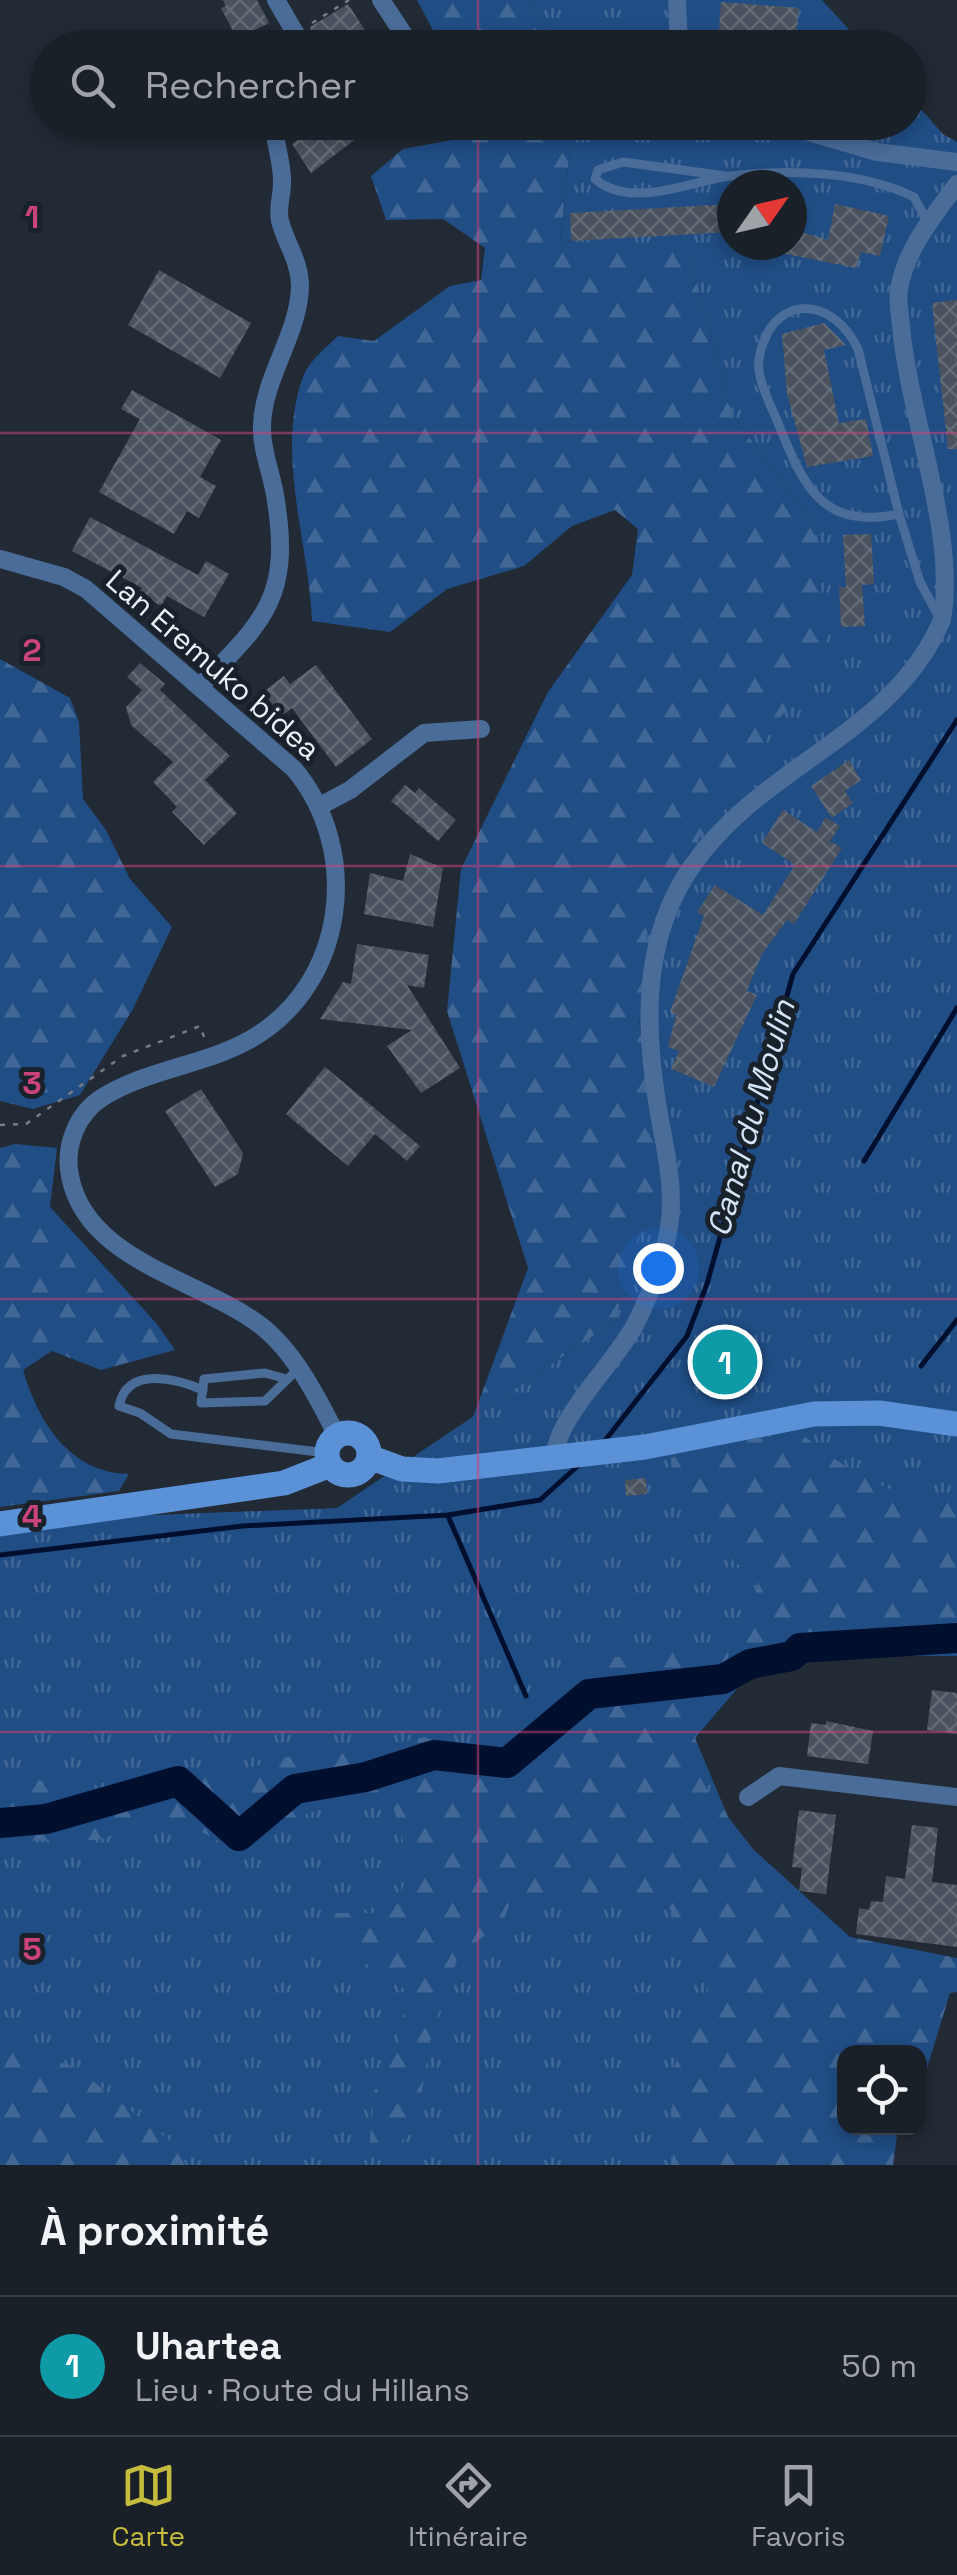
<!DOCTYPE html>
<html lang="fr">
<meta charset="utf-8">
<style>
body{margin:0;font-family:"Space Grotesk",sans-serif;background:#272d34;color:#f1f3f6}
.controls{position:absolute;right:30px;bottom:30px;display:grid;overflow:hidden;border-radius:20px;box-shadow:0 5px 15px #0003}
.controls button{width:90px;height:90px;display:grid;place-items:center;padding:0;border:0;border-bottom:2px solid #383e45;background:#1a2028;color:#f1f3f6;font:50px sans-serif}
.compass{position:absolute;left:717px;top:170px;width:90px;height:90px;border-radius:50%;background:#1a2028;box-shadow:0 5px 15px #0003;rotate:56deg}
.you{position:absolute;left:658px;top:1268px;width:35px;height:35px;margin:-25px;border:8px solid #fff;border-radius:50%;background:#1a73e8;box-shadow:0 0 0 15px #1a73e833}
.badge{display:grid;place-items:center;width:65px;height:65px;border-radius:50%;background:#c5bc3d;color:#fff;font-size:32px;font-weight:700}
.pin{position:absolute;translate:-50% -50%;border:5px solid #fff;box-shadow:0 2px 10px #0006}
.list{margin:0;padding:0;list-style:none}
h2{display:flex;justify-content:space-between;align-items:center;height:130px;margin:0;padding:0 40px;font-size:42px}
h2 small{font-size:32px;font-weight:400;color:#9fa3a8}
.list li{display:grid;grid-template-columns:65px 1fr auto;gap:30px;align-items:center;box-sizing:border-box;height:140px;padding:0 40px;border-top:2px solid #383e45}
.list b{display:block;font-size:38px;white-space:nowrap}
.list p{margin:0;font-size:32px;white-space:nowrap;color:#9fa3a8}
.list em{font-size:32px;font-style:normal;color:#9fa3a8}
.icon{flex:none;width:55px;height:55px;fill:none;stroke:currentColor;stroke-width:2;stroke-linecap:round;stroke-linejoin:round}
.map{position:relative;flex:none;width:957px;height:2165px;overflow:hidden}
.search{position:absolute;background:#1a2028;box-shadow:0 5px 15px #0003;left:30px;right:30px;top:30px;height:110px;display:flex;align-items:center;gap:25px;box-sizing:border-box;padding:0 35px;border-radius:55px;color:#9fa3a8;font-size:38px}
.sheet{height:270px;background:#1a2028}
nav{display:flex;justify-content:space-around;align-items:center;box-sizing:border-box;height:140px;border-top:2px solid #383e45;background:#1a2028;font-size:28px;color:#9fa3a8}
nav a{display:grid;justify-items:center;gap:5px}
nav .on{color:#c5bc3d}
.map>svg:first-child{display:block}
</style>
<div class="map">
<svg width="957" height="2165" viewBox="0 0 957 2165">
<defs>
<pattern id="grass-tufts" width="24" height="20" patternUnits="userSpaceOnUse" patternTransform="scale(2.5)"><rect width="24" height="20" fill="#204d84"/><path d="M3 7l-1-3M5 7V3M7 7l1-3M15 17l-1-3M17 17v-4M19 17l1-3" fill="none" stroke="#416796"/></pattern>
<pattern id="forest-firs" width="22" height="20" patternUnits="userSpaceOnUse" patternTransform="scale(2.5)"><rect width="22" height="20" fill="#204d84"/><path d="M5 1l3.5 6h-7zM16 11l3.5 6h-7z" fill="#416796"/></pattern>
<pattern id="building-cross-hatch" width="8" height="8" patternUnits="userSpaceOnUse" patternTransform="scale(2.5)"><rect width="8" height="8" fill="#49525e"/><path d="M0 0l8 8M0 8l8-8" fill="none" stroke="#636b76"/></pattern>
</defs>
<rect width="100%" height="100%" fill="#222a35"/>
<g fill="url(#grass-tufts)" fill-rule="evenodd">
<path d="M528,0H822L865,47H561Z"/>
<path d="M910,97L943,134L957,142V1656H792L741,1684L695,1738L749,1867L710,2165H0V1521L337,1508L615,1321L647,1084L639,1018L646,931L691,850L814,524L733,416L688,251L560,241L573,123L910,122ZM732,185H792V245H732Z"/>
</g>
<g fill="url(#forest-firs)">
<path d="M417,0H528L561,47H442Z"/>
<path d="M487,123H573L560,241L688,250L733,416L814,524L828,647L691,850L648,928L639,1021L660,1169L615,1321L473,1417L528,1268L447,1011L461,869L548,692L632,575L638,529L615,510L572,526L524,566L447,589L390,632L312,621C309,543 275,453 303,377C308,362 327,347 338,336L374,341L450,286L481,280L485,248L443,219L386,220L371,176L403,149L485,134Z"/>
<path d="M0,659L70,698L79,722L83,799L106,830L130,879L172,927L133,1009L80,1095L33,1109L0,1101Z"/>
<path d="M15,1144L57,1148L50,1207L157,1324L175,1350L101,1370L52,1351L23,1370C38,1422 70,1473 129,1474L119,1491L0,1507V1148Z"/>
<path d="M800,1433C844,1469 886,1493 941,1505L957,1497V1637L823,1648L750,1664L741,1652L759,1604L757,1578L734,1562L671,1478L675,1449Z"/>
<path d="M693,1646L730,1652L695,1738L707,1790L753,1849L850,1937L957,1958V1992L950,1993L920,2091V2052H844V2128H898L893,2165H673L672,2075L679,2053L705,2013L709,1979L670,1909L642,1902L514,1892L504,1919L458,1957L432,2032L417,2119L391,2157L369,2151L374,2092L400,2047L406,1990L337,1945L325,1928L336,1913H375L400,1896L410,1865L394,1810L368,1792L268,1828L244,1850L230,1848L190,1825L150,1823L97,1840L0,1841V1779L10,1771L92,1796L146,1770L230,1777L274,1758L338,1754L425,1737L464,1752L501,1742L532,1706L562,1692L602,1659Z"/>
<path d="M0,2038L76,2068L171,2142L186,2165H4Z"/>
</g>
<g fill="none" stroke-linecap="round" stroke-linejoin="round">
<g stroke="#000f2e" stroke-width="5">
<path d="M864,1161L957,1008"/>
<path d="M921,1366L957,1320"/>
<path d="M603,1443L687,1336L707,1284L793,974L957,720"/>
<path d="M448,1516L526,1696"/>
<path d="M0,1555L243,1526L448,1515L540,1500L580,1464"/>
</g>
<path stroke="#000f2e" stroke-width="30" d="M0,1823L46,1819L178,1781L239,1836L295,1789L366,1777L434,1755L507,1763L589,1694L723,1679L750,1664L792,1656L800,1648L957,1638"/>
</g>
<g fill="url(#building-cross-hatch)">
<path d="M223,0H257L269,23L237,39L221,8L226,6Z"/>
<path d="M721,2L799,8L795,48H730L731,43L718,42Z"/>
<path d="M348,4L372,41L361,48H316L310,27Z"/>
<path d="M323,122H378L311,173L292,144Z"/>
<path d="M792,200L806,204L801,232L828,240L835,204L889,216L880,256L861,252L856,268L766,250V245H792Z"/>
<path d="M732,204V232L571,241L570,213Z"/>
<path d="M159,270L251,323L220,378L128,325Z"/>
<path d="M957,300V449H948L932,303Z"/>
<path d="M824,323L846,345L824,350L839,423L866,419L873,456L807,467L787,394L782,334Z"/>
<path d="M132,390L221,440L200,477L216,486L199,518L187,511L174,534L99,492L140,419L121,409Z"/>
<path d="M90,517L198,575L206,561L229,574L204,617L167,596L161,606L139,593L142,588L72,551Z"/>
<path d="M871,534L874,584L862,585L865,626L841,627L839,587H846L843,535Z"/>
<path d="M140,663L165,684L160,690L230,756L205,780L237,813L204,845L172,812L177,807L153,782L173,762L131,725L126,707L142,690L127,677Z"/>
<path d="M316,665L372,739L336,767L292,708L280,717L262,693L284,676L290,684Z"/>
<path d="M849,760L861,780L845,791L853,803L832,818L811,786Z"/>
<path d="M405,785L415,793L419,788L456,820L438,841L391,801Z"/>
<path d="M783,810L817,832L826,817L840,826L830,841L842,848L794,924L787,920L762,954L747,991L757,995L714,1087L671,1069L679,1051L668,1047L676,1015L670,1012L704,916L697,912L715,885L763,915L795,865L762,843Z"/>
<path d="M410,854L443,868L433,927L364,914L370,873L403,881Z"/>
<path d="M357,944L429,955L424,988L407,985L460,1068L421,1093L387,1046L412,1030L320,1019L343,982L351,984Z"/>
<path d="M325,1067L420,1146L407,1161L375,1134L348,1166L286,1114Z"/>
<path d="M201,1089L243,1153L238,1174L215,1187L165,1111Z"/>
<path d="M721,1332L753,1351L729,1393L697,1374Z"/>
<path d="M646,1478L647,1494L626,1496L625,1480Z"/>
<path d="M932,1690L957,1693V1734L927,1730Z"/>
<path d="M826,1721L873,1731L868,1764L807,1756L811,1723L826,1725Z"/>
<path d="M799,1810L836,1815L826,1894L799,1891L802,1868L792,1867Z"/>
<path d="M912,1825L938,1828L932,1882L957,1885V1947L856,1934L859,1908L869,1910L871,1901L883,1902L886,1876L905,1879Z"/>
</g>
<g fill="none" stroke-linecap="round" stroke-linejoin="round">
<g stroke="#757c86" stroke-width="2.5" stroke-dasharray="5 8" stroke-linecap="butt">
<path d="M312,23L349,0"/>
<path d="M0,1125L26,1124L123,1056L200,1026L204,1037"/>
</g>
<g stroke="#4a6c98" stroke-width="9">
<path d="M726,176L623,162L598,170L595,179C632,210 690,181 730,176C789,169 861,171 914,197L927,221"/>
<path d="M899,514C819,531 802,482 776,418C769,402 756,376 759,359C770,293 832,294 858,349L899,514L920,582L940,619"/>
<path d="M283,1378L265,1373L204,1379L201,1403L265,1401L298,1369"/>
<path d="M203,1390C175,1378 127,1366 119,1406L140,1413L171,1434L327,1453"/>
</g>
<g stroke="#4a6c98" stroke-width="18">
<path d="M276,0L304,48"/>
<path d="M381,0L406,38L402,48"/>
<path d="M677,0L679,48"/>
<path d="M775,122L877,152L957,162"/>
<path d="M0,559L64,577L86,589L294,769C362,850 347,984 251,1039C206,1065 148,1069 103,1097C77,1113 64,1146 70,1176C86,1261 199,1279 260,1325C294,1351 318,1398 337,1436"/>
<path d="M200,686C264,621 291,598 276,501C273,476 261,451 262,426C263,377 299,335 300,286C300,261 286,244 280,221C277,209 282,195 282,183C283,163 274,143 274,122"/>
<path d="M320,806L350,790L424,733L481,729"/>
<path d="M555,1460C552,1420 620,1359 638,1319C651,1292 662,1263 668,1233C676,1193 666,1153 659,1114C644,1030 641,939 692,866C764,763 892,736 942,620C957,532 909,418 901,326C900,314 897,300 899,289C906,248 934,216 957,184"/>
<path d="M748,1797L779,1776L957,1797"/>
</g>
<g stroke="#5a91d7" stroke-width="25">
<circle cx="348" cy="1454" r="21"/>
<path d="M369,1457L402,1469L438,1471L645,1447L814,1414L879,1413L957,1424"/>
<path d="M0,1524L284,1483L330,1465"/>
</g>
</g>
<path fill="none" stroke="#ca437a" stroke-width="2.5" stroke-opacity="0.55" d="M478,0V48M478,122V2165M0,433H957M0,866H957M0,1299H957M0,1732H957"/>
<g text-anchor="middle" stroke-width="10" stroke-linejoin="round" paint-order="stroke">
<g font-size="30" fill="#ebf1f8" stroke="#19212b">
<text transform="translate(213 665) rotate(41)" y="10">Lan Eremuko bidea</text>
</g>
<g font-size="32" font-style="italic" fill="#d6e4f7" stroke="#19212b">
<text transform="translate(751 1118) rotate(-74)" y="11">Canal du Moulin</text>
</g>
</g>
<g font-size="32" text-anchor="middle" font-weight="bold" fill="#ca437a" stroke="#19212b" stroke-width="10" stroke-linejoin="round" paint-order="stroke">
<text x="32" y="228">1</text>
<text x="32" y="661">2</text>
<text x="32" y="1094">3</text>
<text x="32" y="1527">4</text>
<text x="32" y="1960">5</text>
</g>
</svg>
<div class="controls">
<button><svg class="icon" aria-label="locate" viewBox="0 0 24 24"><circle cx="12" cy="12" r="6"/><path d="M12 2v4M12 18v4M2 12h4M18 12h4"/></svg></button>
</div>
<svg class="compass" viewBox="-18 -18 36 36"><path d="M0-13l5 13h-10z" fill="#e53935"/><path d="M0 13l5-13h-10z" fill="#9fa3a8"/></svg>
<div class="you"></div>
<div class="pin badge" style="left:725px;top:1362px;background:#0f9aa8">1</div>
<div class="search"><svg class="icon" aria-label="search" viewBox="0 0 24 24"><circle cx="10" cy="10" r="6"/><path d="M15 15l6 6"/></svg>Rechercher</div>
</div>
<section class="sheet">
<h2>À proximité<small></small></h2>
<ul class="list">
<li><span class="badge" style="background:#0f9aa8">1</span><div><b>Uhartea</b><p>Lieu · Route du Hillans</p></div><em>50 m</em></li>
</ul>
</section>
<nav>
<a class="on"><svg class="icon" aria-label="map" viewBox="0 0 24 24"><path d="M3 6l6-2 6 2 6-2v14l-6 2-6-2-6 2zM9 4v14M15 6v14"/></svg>Carte</a>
<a><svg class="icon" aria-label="directions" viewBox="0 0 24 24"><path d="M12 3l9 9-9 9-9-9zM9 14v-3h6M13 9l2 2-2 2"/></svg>Itinéraire</a>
<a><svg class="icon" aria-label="saved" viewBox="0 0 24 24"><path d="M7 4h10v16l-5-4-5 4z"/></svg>Favoris</a>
</nav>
